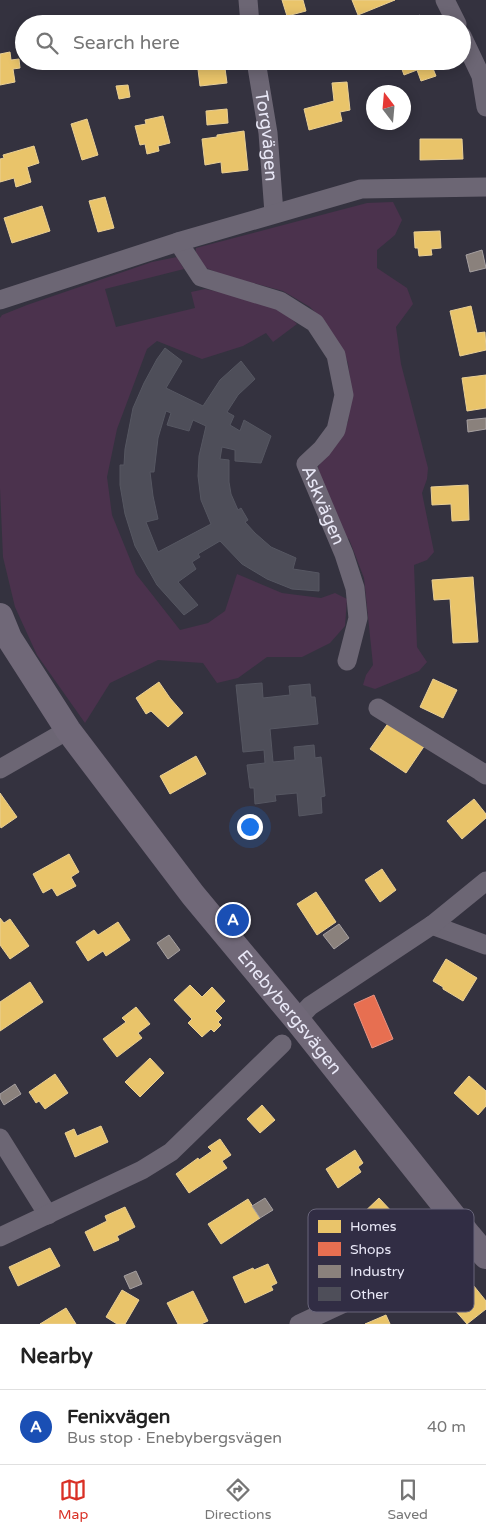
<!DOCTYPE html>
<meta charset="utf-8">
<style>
body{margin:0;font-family:"Varela Round",sans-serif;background:#f2f2f2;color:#222}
.compass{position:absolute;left:366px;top:85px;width:45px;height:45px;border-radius:50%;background:#fff;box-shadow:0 2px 12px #0003;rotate:344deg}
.you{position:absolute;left:249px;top:826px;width:18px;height:18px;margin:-12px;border:4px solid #fff;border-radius:50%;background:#1a73e8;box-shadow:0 0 0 8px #1a73e833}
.badge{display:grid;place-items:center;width:32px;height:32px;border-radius:50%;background:#d93025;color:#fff;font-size:16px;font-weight:700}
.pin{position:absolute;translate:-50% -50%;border:2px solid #fff;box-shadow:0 1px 5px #0006}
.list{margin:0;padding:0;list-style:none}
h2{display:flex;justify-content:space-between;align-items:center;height:65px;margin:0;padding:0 20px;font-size:21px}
h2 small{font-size:16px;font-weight:400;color:#767676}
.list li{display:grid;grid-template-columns:32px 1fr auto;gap:15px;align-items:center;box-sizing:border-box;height:75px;padding:0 20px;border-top:1px solid #e0e0e0}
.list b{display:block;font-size:19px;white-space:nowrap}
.list p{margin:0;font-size:16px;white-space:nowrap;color:#767676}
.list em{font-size:16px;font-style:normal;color:#767676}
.icon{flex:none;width:28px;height:28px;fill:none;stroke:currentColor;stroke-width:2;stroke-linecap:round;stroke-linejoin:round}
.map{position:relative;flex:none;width:486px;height:1324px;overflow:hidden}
.search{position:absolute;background:#fff;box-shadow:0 2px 12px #0003;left:15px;right:15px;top:15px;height:55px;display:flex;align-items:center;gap:12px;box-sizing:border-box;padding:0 18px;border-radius:28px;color:#767676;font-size:19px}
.sheet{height:140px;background:#fff}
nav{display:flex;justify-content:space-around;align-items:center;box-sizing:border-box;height:70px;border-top:1px solid #e0e0e0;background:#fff;font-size:14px;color:#767676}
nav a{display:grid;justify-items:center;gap:2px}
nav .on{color:#d93025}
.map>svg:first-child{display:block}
</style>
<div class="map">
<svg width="486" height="1324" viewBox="0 0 486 1324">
<rect width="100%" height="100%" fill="#34323f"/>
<g fill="#4b324d">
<path d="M393,202L402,220L395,235L377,250V268L407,288L413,304L396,327L401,364L428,468L427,479L422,493L434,552L427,560L414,565L417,647L427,662L419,671L375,689L363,685L366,675L373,665L364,578L349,539L341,535L325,495L318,467L348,422L351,389L348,363L340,345L319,316L310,307L283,291L226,276L201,266L195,257L196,248L367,203Z"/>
<path d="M177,257L184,269L105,289L116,327L195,308L191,292L205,289L229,294L281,309L297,324L273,342L266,333L243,346L202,359L157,341L147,349L117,429L107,477L112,515L136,574L180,630L208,623L225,611L237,574L282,593L321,598L335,593L347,599L345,626L330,643L302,657H267L238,678L217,683L203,663L158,660L110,683L85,723L37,655L15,607L3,557L0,488V318L2,315L27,305L152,262Z"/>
</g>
<g fill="#e9c46a" stroke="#e9cf94">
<path d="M282,0H303L306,11L287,16Z"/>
<path d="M352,0H395L358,15Z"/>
<path d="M10,52L11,60L19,59L20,68L13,69L15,82L0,85V54Z"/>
<path d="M76,61H95L77,67Z"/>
<path d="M197,61H224L227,83L200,86Z"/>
<path d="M399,61H439V63L432,66L436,76L421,81L417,70L404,75Z"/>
<path d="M347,82L350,110L340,112L342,121L309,130L304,109L334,101L332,83Z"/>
<path d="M128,85L130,97L119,99L116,86Z"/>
<path d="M227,109L228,123L207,125L206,111Z"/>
<path d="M163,116L170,143L158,146L159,151L147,154L145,144L140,145L135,126L146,124L145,120Z"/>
<path d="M87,119L98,155L82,160L71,124Z"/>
<path d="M244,131L248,170L222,173L221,162L205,165L202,139L217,137V135Z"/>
<path d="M420,139H462L463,159L420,160Z"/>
<path d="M34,146L39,163L27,167L31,182L16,187L14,178L0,182V159L4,158L3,155Z"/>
<path d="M105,197L114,228L98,232L89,201Z"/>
<path d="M42,206L50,231L12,243L4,218Z"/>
<path d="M440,231L441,248L431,249L432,255L419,256L418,248H415L414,232Z"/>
<path d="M471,306L477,333L485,332L486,350L460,356L450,311Z"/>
<path d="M486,375V408L467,411L462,378Z"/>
<path d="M468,485L469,520L452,521L451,504L432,505L431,487Z"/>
<path d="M473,577L478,642L453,643L450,599L434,600L432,580Z"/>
<path d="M433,679L457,690L443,718L420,707Z"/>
<path d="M159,682L170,698L183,713L168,727L151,711L146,714L136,698Z"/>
<path d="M389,722L425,745L406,773L370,749Z"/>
<path d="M196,756L206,774L170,794L160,776Z"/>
<path d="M0,793L17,817L1,828L0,826Z"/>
<path d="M474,799L486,814V818L462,839L447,821Z"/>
<path d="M69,854L79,872L71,877L76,886L57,896L52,888L43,893L33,874Z"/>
<path d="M382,869L396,890L380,902L365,880Z"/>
<path d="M316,892L336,922L317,935L297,904Z"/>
<path d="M0,918L4,923L10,919L29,946L10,959L0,945Z"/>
<path d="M118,922L130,940L106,956L103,951L88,961L76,942L94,930L98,935Z"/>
<path d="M446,959L477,978L463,1001L443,989V987L433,981Z"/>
<path d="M30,982L43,1002L0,1031V1002Z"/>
<path d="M190,985L202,997L212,987L225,1001L215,1011L222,1018L218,1022L221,1025L214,1032L211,1029L202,1037L188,1023L192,1019L174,1000Z"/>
<path d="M136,1007L150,1024L138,1033L142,1038L117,1057L103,1039L126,1022L122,1018Z"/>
<path d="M150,1058L164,1073L140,1097L125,1082Z"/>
<path d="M55,1074L68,1093L45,1109L39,1101L36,1103L29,1092Z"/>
<path d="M469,1076L486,1091V1106L478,1115L454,1093Z"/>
<path d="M262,1105L275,1120L260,1133L247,1119Z"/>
<path d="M101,1126L108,1142L75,1157L65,1133L74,1129L77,1136Z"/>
<path d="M220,1139L231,1155L222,1161L227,1168L189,1193L176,1174L198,1158L199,1160L212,1151L208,1147Z"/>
<path d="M355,1150L363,1163L358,1167L361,1172L338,1188L326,1169Z"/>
<path d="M379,1198L394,1214L372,1235L357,1219Z"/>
<path d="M248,1199L260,1218L221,1244L208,1224Z"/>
<path d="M125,1207L135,1227L117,1236L119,1240L94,1251L85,1232L107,1221L105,1216Z"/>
<path d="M50,1248L60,1266L18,1286L9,1267Z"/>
<path d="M268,1264L277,1283L271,1286L273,1290L245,1303L233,1277L253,1268L254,1270Z"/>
<path d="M461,1270L486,1301V1309L467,1324L434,1286L453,1273L455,1275Z"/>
<path d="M122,1290L139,1300L125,1324H117L106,1317Z"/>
<path d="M193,1291L208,1321L201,1324H178L167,1303Z"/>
<path d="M66,1308L76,1324H40Z"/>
<path d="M386,1315L390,1324H365Z"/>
</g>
<path fill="#e76f51" stroke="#e89383" d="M374,995L393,1039L372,1048L354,1004Z"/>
<g fill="#8a817c" stroke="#a6a0a1">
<path d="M420,15L425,24H405Z"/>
<path d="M482,250L486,268L470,272L466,255Z"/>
<path d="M486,418V429L468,432L467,420Z"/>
<path d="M339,924L349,938L334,949L323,935Z"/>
<path d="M169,935L180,950L168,959L157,943Z"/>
<path d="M15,1084L21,1094L4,1105L0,1098V1094Z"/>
<path d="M265,1198L273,1210L260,1218L252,1206Z"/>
<path d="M136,1271L142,1284L130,1289L124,1276Z"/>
</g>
<g fill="#4e4e59" stroke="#565762" fill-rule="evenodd">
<path d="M165,348L182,361L166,388L203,406L220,380L241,361L255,379L238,395L227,412L234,416L230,425L240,431L244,420L271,436L261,463L235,461V450L222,447L220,459L229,460V482L231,494L238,510L241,508L248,520L245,522L255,533L271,547L296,558L293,569L319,573V591L292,589L267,579L242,564L220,541L198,554L200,557L192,562L196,569L178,582L198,605L184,615L157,585L135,546L125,514L120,485V465H124L125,449L133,408L144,383L157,359ZM166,411L171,413L167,425L189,431L193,420L206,426L199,456L198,476L201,500L211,524L158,552L146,522L158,519L153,496L150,472H154L158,438Z"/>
<path d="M262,683L263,698L290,695L289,686L310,684L311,697H315L318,724L270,729L273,762L295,760L294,747L314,745L315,758L321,757L325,796L321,797L322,813L299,816L297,793L275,795L276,801L255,804L254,788H250L247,765L265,763L264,750L243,752L236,685Z"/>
</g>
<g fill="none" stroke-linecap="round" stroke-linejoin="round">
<g stroke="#6c6674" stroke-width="19">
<path d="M248,0L250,24"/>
<path d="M445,0L457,24"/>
<path d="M462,36L481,76L486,107"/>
<path id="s1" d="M256,61L268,133L274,213"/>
<path id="s2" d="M178,242L201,277L280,301L315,323L336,355L344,395L336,430L322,449L306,464L344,554L355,588L358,618L347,661"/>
<path d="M0,300L178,242L361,189L486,187"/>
<path d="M378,708L480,771L486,775"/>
<path d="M0,769L68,730"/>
<path d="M432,925L486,945"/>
<path d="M297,1020L310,1006L432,925L486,881"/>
<path d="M0,1138L48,1215"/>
<path d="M0,1237L142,1170L171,1152L282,1044"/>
<path d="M299,1324L407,1274L469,1236"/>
</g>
<path stroke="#706878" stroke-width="26" id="s3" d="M0,616L9,638L68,730L193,895L297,1020L469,1236L486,1256"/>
</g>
<g text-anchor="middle" stroke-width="5" stroke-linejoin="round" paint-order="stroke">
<g font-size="18" fill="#e9e8f7" stroke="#312d44">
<text dy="6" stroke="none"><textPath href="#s1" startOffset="76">Torgvägen</textPath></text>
<text dy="6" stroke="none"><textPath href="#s2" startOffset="371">Askvägen</textPath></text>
<text dy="6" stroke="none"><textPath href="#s3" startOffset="492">Enebybergsvägen</textPath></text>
</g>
</g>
<rect x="308" y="1209" width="166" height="103" rx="8" fill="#312d44" stroke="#68657a" stroke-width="1"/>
<rect x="318" y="1220" width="23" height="13" fill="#e9c46a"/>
<rect x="318" y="1242" width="23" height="14" fill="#e76f51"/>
<rect x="318" y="1265" width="23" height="13" fill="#8a817c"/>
<rect x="318" y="1287" width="23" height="14" fill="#4e4e59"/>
<g font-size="14" fill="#e9e8f7">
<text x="350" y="1231">Homes</text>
<text x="350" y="1254">Shops</text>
<text x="350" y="1276">Industry</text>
<text x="350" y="1299">Other</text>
</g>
</svg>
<svg class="compass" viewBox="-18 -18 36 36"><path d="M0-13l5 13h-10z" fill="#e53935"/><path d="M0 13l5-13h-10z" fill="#767676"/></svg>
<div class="you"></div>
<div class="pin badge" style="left:233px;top:920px;background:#1a4fb4">A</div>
<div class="search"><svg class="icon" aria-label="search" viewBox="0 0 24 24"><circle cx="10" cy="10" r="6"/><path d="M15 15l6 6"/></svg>Search here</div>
</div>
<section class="sheet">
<h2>Nearby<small></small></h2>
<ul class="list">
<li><span class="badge" style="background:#1a4fb4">A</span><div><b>Fenixvägen</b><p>Bus stop · Enebybergsvägen</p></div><em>40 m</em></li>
</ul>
</section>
<nav>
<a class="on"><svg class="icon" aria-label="map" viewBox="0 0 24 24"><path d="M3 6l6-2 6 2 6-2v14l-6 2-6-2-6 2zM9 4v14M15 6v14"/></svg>Map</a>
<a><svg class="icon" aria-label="directions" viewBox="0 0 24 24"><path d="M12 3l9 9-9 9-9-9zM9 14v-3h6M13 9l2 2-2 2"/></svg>Directions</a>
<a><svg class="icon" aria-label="saved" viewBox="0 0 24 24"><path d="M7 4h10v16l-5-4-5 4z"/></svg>Saved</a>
</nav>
